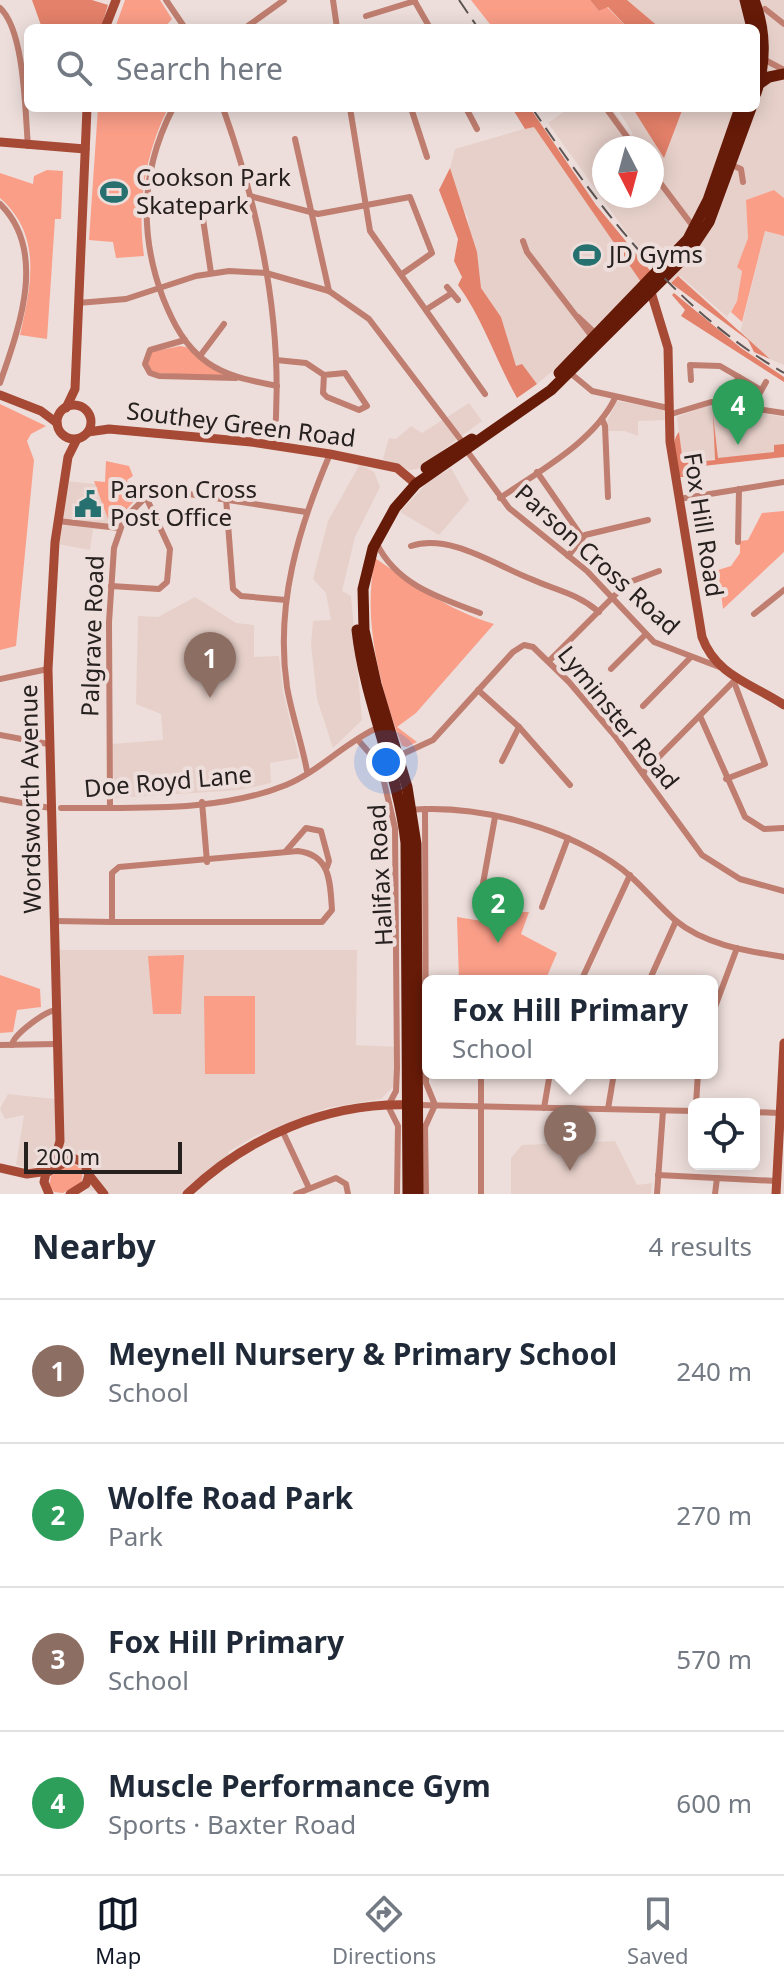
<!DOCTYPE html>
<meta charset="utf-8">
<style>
body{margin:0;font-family:"Noto Sans",sans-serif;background:#f6f6f7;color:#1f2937}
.controls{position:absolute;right:24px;bottom:24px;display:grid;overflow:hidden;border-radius:12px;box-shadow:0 4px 20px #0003}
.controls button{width:72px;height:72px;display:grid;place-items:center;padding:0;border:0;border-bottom:2px solid #e0e1e3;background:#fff;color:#1f2937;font:40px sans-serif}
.compass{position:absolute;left:592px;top:136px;width:72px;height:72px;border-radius:50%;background:#fff;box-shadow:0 4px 20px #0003;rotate:174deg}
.scale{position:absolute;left:24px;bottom:20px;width:158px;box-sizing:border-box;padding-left:8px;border:4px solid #26201f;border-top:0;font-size:22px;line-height:28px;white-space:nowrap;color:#26201f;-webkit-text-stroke:6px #eddedb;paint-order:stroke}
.you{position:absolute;left:386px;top:762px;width:28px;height:28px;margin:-20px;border:6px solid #fff;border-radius:50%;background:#1a73e8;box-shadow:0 0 0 12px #1a73e833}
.badge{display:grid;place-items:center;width:52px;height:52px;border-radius:50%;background:#111827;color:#fff;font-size:26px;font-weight:700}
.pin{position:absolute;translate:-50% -66px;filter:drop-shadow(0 2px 4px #0008)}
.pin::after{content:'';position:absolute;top:42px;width:28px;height:24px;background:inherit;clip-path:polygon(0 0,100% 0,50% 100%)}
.popup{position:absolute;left:422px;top:975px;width:296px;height:104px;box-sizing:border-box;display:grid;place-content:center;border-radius:12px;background:#fff;filter:drop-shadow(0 2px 6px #0005);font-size:26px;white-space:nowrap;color:#747a83}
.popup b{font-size:30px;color:#1f2937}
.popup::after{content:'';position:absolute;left:50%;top:100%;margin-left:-16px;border:16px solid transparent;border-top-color:#fff}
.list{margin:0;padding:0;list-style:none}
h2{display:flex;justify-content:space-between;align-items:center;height:104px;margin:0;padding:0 32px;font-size:34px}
h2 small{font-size:26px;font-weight:400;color:#747a83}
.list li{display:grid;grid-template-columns:52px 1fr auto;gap:24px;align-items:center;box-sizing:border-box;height:144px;padding:0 32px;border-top:2px solid #e0e1e3}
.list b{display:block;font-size:30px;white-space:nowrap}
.list p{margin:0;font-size:26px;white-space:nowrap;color:#747a83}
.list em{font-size:26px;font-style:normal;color:#747a83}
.icon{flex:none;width:44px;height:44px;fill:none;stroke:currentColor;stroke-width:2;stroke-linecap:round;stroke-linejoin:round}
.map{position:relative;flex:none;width:784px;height:1194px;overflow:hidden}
.search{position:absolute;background:#fff;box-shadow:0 4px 20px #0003;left:24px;right:24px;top:24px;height:88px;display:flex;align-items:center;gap:20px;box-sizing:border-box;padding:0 28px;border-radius:12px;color:#747a83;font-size:30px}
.sheet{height:680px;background:#fff}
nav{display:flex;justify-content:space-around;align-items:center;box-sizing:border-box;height:112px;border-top:2px solid #e0e1e3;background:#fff;font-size:22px;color:#747a83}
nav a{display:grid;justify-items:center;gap:4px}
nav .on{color:#111827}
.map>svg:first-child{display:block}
</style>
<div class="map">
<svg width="784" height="1194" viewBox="0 0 784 1194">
<rect width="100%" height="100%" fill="#eddedb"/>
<g fill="#e7d0ca" fill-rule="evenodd">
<path d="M627,0H784V198L774,190L746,200L748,238L737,267L742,270L737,301L727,317L680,276L671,283L629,236L548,123L569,108H612L631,136L633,134L617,108H628L635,112L664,157L683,108H756V28H660ZM604,148H652V196H604Z"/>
<path d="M534,126L641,282L561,364L537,384L522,365L516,366L501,317L481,289L467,216L455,194L450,168L455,149Z"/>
<path d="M765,231L784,236V365L770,359L740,333Z"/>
<path d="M617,401L663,409L665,420L638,421V436L624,431H607V421Z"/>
<path d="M469,403L482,421L417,469L409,470L383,459L389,438L396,439L411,426L422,433Z"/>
<path d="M709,405L784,417V444L774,445L775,452L683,463L677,417Z"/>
<path d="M360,464L374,472L380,487L355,537L342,591L351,596L362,720L333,748L317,699L311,644L313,621L331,620L326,593L313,579L328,521Z"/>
<path d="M451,468L469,500L439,535L400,512L428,482Z"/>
<path d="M67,481L95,484L108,519V530L93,529L90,550L58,544Z"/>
<path d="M195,597L236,623L254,625V657L279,656L283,691L299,758L270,763L271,783L240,790L114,798L112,744L163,740L161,714L136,704L138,616L158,617Z"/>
<path d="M60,950H357L356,1045L398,1047L393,1087L381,1099L327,1108L257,1135L228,1152L231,1158L187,1194H103L16,1165L24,1115L5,1119L0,1109L8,1094L63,1100Z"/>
<path d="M615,1141L637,1185L652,1183L651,1194H511V1158L522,1145Z"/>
</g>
<g fill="#fa9e88">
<path d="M125,0H160L172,19L164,28H115Z"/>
<path d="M471,0H590L599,11L607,7L628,28H493Z"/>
<path d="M98,108H168C145,154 137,205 144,256L116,258L113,242L89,240Z"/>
<path d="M47,170L63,171L61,219H55L47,339L20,335C31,285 43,236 0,198V173L33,184L34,176Z"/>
<path d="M774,190L784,198V236L765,231L742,322L731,312L737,301L742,271L737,267L748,238L746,200Z"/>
<path d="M180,346L186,347L226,376L153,373L148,364L151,352Z"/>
<path d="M0,404L46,426L31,434L27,441L34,460L16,646L0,650Z"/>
<path d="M106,461L129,466L133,476L127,480L136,499L117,520L108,519L94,481L105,482Z"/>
<path d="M784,511V552L723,609L718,570L731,566L740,553V541L748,540L762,513Z"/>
<path d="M375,558C414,585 448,610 494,624L416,713L397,727L417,742L407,747L402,746C380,686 362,621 375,558Z"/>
<path d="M490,900L511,912H529L521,934L557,953L545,981H489L487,976L459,981L457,917L488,922Z"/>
<path d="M184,955L181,1014H153L148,956Z"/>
<path d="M0,975L40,989L41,1007L17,1010L13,1032L0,1033Z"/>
<path d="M204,996H255V1074H205Z"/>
<path d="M72,1163L83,1170L81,1183L63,1193L54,1192L49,1186L51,1176Z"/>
</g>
<g fill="#e4816a">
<path d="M32,0H92L108,5L101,28H42Z"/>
<path d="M590,0H627L660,28H628L608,7L599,11Z"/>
<path d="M512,108H530L596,205L653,274L641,282L534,127L525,129Z"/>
<path d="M628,108H683L664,158L635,112Z"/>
<path d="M450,168L477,252L481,288L501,317L516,366L522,364L537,384L517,398C496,361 483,319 458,285L462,277L454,261L458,239L439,190Z"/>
<path d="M678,276L770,359L754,352L748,340L671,283Z"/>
<path d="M674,293L741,348L784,377V382L681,316L685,310L672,295Z"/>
<path d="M713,415L718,458L774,452V445L784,444V457L685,468V477H678C676,463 669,444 679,432L683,463L715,460Z"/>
</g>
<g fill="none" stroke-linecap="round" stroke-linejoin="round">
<g stroke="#bf7e6f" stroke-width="6">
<path d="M166,0L185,28"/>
<path d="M333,0L337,28"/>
<path d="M414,0L430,28"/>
<path d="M0,8C25,31 25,113 28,146"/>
<path d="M765,9L784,24"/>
<path d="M366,16L415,1"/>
<path d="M245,28L284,0"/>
<path d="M763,59L784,70"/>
<path d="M173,108C141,170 139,234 163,298C173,323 185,347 208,363C228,377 253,381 277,386"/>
<path d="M223,108C261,215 285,331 274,445"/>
<path d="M350,108L370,231L485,394"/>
<path d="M411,108L427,157"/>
<path d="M466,108L477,129"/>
<path d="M606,108L635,148"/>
<path d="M295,139L329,291"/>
<path d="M729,164L741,169L743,182"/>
<path d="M652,172L695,229"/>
<path d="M250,196L318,214L410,197L432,253L402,274"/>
<path d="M0,204C48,251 19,328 0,383"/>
<path d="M203,219L211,273"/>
<path d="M523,241L527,252L593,338"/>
<path d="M447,287L458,300"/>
<path d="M78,303L126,299L196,276L229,271L266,273L329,291L369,319L464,444"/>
<path d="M427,309L452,293"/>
<path d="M578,317L596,334"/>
<path d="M185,340L150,350L145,364L150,373L159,376L236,378"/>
<path d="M200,356L224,324"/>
<path d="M276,360L306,363L324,375L345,373L367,406L359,410L327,397L323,393L324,375"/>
<path d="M569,372L592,391L668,408"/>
<path d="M739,377L761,390"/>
<path d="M691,380L690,365L720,366L739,377L731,390L730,404"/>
<path d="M757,398L766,382"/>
<path d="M668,415L711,402L784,413"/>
<path d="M602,419L605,426L608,497"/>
<path d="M467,451L509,508L587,571L654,642L722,668"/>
<path d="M537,472L582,537"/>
<path d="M226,498L233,589L241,596L286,600"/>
<path d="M500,498C539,471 594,442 615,398"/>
<path d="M679,499L784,482"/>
<path d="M58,521L119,528"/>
<path d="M738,542L739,489"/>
<path d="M377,544C397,585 440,598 480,613"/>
<path d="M411,546C450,533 497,566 531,579C555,590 577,593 599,612"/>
<path d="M568,556L585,535L648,520"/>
<path d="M111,586L159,589L167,582L170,549L146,497"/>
<path d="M754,614L784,590"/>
<path d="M549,661L627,583L659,571"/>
<path d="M611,669L646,634"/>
<path d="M0,679L48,669"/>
<path d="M478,690L519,727L570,785"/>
<path d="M643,706L690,658"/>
<path d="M700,716L745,817L764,829L784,828"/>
<path d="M0,735L48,744"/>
<path d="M358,740L380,765L395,828L397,1068L396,1091L388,1106L398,1126L397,1194"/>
<path d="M396,757L433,740L513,652L524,645L533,647L569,682L615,736L702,855L740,879L784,891"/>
<path d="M502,761L519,727"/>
<path d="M307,771C302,743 292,716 287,687C275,605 298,529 330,454"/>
<path d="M643,773L736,679"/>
<path d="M726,779L765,764L734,682"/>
<path d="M0,799L50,808"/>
<path d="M202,802L207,862"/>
<path d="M110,807L109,622L114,548L124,519L146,497L169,491L306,512"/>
<path d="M61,808C133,807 218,813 286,785C320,771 345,742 379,727"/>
<path d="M425,809L426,1083L435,1105L425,1127L426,1194"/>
<path d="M408,810C475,804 556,825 612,862C637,878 653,901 675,920C705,945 747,951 784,957"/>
<path d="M286,851L306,828L321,831L329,861L327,867"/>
<path d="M482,889L495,817"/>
<path d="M542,907L568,838"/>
<path d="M54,921L112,922V873L119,867L298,851C331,855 330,883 332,910L322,922H112"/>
<path d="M581,981L630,875"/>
<path d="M649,981L676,921"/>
<path d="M712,1015L737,948"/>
<path d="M0,1045L57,1044"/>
<path d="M12,1045C13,1035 45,1011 56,1010"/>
<path d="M696,1104L698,1073"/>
<path d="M418,1105L694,1111"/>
<path d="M544,1108L550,1073"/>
<path d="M608,1109L614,1073"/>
<path d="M754,1112L779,1113"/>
<path d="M282,1130L309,1188"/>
<path d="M658,1175L776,1181"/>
<path d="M296,1194L336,1178L346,1184L348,1194"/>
<path d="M481,1194V1073"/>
<path d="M657,1194L663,1111"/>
<path d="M715,1194L717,1178"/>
</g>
<g stroke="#a74a35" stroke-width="9">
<path d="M105,28L116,0"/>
<path d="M0,142L85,149"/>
<path d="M651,292L668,348L670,442L702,637C716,676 753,684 784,705"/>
<path d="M0,395L41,411L57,423"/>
<circle cx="74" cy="422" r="17"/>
<path d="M66,408L75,389L87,108"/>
<path d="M88,432L109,429L251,442L330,454L397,468L416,484"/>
<path d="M53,1166L60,1141L48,669L55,542L68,457L77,439"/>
<path d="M0,1168L27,1174L48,1171"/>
<path d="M89,1175L104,1194"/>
<path d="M49,1194L44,1182L46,1173L73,1158L84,1163L89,1175L86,1184L70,1194"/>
<path d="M187,1194C247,1137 327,1102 411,1105"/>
<path d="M776,1194L784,1043"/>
</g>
<g stroke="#661a08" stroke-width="11">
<path d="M745,0L752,28"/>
<path d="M754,0C766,30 766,63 756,93"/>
<path d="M759,84L769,77L784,74"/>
<path d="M559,373L688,239L708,200L740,108"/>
<path d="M426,468L472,439"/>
<path d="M357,630C365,703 398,770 406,843L408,1194"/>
<path d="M418,1194L416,844L407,787L376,684L364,630L363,589L373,548L395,508L416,484L551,390L687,255L709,222L751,108"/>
</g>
<g stroke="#5d5553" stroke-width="2" stroke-dasharray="16 8" stroke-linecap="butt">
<path d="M459,0L478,28"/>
<path d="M532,108C602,211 674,309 784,373"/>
</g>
</g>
<defs>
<g id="stadium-bare" transform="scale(2.16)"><path d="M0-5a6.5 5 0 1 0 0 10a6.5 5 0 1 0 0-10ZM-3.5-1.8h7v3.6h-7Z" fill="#267170" stroke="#eddedb" stroke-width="2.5" paint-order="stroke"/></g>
<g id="civic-bare" transform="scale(2.16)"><path d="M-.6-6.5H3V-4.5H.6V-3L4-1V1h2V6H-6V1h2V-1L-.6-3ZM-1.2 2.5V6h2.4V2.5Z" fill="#267170" stroke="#eddedb" stroke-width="2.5" paint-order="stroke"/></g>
</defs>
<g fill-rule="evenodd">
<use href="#stadium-bare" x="114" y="192"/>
<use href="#stadium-bare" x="587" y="255"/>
<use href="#civic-bare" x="88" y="504"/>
</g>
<g text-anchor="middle" stroke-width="8" stroke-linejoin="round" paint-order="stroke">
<g font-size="24" fill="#26201f" stroke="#eddedb" text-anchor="start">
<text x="136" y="186">Cookson Park<tspan x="136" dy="28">Skatepark</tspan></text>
<text x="609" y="263">JD Gyms</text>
<text x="110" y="498">Parson Cross<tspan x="110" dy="28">Post Office</tspan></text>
</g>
<g font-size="24" fill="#26201f" stroke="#eddedb">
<text transform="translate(241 425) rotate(7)" y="8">Southey Green Road</text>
<text transform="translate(703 525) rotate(81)" y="8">Fox Hill Road</text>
<text transform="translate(597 560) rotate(42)" y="8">Parson Cross Road</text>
<text transform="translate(93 636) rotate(-88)" y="8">Palgrave Road</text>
<text transform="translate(618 718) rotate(51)" y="8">Lyminster Road</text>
<text transform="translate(168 782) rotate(-5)" y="8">Doe Royd Lane</text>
<text transform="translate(31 799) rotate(-91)" y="8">Wordsworth Avenue</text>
<text transform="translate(381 875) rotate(-93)" y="8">Halifax Road</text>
</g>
</g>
</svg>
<div class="controls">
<button><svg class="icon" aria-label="locate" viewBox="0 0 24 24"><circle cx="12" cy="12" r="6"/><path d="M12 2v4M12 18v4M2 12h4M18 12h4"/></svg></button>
</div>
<svg class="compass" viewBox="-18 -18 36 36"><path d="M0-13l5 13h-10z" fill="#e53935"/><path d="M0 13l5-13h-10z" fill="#747a83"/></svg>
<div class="scale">200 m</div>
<div class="you"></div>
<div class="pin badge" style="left:210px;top:698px;background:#8d6e63">1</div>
<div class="pin badge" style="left:498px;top:943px;background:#2e9e5b">2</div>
<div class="pin badge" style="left:570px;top:1171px;background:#8d6e63">3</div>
<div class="popup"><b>Fox Hill Primary</b>School</div>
<div class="pin badge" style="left:738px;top:445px;background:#2e9e5b">4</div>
<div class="search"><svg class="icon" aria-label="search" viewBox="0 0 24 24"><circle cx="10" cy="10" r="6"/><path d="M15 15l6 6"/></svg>Search here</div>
</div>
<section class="sheet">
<h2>Nearby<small>4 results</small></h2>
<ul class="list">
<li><span class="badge" style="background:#8d6e63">1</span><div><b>Meynell Nursery &amp; Primary School</b><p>School</p></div><em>240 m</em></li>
<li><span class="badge" style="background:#2e9e5b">2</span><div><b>Wolfe Road Park</b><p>Park</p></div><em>270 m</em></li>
<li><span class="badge" style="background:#8d6e63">3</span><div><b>Fox Hill Primary</b><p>School</p></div><em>570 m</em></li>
<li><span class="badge" style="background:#2e9e5b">4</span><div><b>Muscle Performance Gym</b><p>Sports · Baxter Road</p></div><em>600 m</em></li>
</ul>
</section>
<nav>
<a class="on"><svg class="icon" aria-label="map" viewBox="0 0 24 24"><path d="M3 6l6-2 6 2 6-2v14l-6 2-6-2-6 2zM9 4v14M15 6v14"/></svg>Map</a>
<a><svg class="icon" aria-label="directions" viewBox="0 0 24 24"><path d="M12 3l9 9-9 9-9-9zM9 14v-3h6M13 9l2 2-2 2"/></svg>Directions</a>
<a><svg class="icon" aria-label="saved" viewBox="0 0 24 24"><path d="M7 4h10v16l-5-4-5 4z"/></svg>Saved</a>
</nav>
